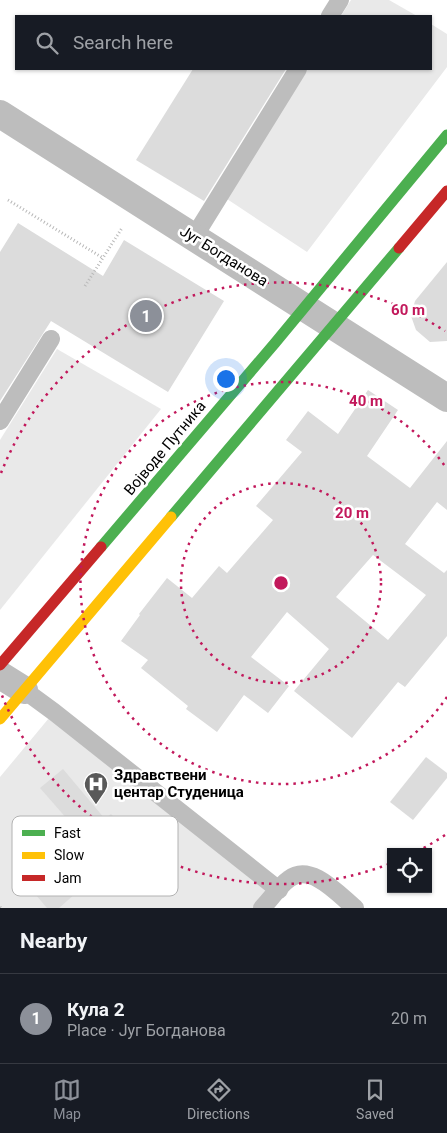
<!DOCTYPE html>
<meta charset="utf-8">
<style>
body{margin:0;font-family:Roboto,sans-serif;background:#20242c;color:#f1f3f6}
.controls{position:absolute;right:15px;bottom:15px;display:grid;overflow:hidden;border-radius:0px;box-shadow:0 1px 4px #0004}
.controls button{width:45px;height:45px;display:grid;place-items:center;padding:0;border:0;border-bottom:1px solid #363941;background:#171b24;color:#f1f3f6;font:25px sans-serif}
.you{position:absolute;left:225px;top:378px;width:18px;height:18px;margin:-12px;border:4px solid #fff;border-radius:50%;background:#1a73e8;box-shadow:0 0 0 8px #1a73e833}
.badge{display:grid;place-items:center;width:32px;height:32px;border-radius:50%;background:#8c9099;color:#fff;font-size:16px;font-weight:700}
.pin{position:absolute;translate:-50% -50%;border:2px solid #fff;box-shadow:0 1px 5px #0006}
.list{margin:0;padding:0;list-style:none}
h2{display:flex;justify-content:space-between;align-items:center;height:65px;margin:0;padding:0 20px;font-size:21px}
h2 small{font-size:16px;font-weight:400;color:#9ea1a6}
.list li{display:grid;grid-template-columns:32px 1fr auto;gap:15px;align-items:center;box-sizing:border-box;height:90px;padding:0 20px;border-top:1px solid #363941}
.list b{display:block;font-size:19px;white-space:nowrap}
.list p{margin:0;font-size:16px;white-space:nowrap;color:#9ea1a6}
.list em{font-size:16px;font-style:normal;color:#9ea1a6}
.icon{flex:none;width:28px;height:28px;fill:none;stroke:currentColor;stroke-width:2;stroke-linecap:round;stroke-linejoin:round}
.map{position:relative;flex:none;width:447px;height:908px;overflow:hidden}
.search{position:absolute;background:#171b24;box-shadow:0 1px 4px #0004;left:15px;right:15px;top:15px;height:55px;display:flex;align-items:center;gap:12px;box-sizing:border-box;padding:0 18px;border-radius:0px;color:#9ea1a6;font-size:19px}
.sheet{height:155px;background:#171b24}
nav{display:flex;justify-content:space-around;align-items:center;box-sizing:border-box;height:70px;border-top:1px solid #363941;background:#171b24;font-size:14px;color:#9ea1a6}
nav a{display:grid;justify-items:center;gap:2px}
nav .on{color:#8c9099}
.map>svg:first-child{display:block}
</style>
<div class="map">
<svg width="447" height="908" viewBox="0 0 447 908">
<rect width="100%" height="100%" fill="#fff"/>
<g fill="#e9e9e9">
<path d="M351,0H389L417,16H341Z"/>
<path d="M431,24L447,34V67L307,252L227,199L308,69H431Z"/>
<path d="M57,349L161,409L0,610V440Z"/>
<path d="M54,712L279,890L263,908H0V777Z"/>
</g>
<g fill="#dcdcdc" fill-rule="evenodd">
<path d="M193,69H286L204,201L136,160Z"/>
<path d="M18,223L103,276L124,240L224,301L168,392L51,321L0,401V252Z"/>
<path d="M447,262V341L430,342L416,330L411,316L415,301Z"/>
<path d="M368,390L398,410L367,456L410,488L447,441V510L437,502L405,544L444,573L447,570V636L405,687L398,682L352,738L294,691L329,649L287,612L251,657L289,686L268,713L244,695L217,732L186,709L188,706L141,668L148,660L121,641L140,615L139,614L167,578L192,598L219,566L227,573L273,520L256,506L302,452L286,440L308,411L338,434ZM373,555L426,595L388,640L336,597Z"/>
<path d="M426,757L447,773V778L413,820L390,802Z"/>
<path d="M63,769L105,819L111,814L135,841L59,908H47L19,875L75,828L40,788Z"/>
</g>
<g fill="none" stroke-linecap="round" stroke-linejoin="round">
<g stroke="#b8b8b8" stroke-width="3" stroke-dasharray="1 2.5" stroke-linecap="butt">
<path d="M8,200L103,258"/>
<path d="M85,286L122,228"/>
<path d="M0,907L1,908"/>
</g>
<g stroke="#bdbdbd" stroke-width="18">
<path d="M330,16L340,0"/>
<path d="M194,237L298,69"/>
<path d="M0,421L51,339"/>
<path d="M24,690L54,712L279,890"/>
<path d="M262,908C271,899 279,886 289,879C311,862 339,895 355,908"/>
</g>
<g stroke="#bdbdbd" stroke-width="28">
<path d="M0,114L447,398"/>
<path d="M0,675L24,690"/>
</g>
<g stroke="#4caf50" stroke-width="11">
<path d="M171,517L399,248"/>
<path d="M101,547L275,343L447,135"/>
</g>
<path stroke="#ffc107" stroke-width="11" d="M0,719L171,517"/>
<g stroke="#c62828" stroke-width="11">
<path d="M399,248L447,191"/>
<path d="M0,665L101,547"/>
</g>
</g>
<g fill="none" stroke="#c2185b" stroke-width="2.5" stroke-dasharray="2.5 5">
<circle cx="281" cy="583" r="100"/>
<path d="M447 697A201 201 0 1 1 447 469"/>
<path d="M445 835A301 301 0 0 1 418 851M389 864A301 301 0 0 1 1 693M1 473A301 301 0 0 1 445 331"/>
</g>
<defs>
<g id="hospital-pin" transform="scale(1.25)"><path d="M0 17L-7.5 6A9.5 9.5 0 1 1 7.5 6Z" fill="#595959" stroke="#fff"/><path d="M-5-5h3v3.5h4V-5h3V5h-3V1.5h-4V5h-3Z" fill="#fff"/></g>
</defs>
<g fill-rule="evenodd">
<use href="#hospital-pin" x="96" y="784"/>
</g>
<g text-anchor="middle" stroke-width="5" stroke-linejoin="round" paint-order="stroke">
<g font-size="15" fill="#000" stroke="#fff">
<text transform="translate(224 256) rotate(32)" y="5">Југ Богданова</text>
<text transform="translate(165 448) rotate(-50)" y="5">Војводе Путника</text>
</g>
<g font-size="15" font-weight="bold" fill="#000" stroke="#fff" text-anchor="start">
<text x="114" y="780">Здравствени<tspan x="114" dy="17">центар Студеница</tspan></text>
</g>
</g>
<rect x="12" y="816" width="166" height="80" rx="8" fill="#fff" stroke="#b2b2b2" stroke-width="1"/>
<rect x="22" y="830" width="23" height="6" fill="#4caf50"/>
<rect x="22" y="852" width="23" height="7" fill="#ffc107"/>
<rect x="22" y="875" width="23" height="6" fill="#c62828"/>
<g font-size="14" fill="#000">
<text x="54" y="838">Fast</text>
<text x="54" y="860">Slow</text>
<text x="54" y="883">Jam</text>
</g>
<circle cx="281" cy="583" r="8" fill="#c2185b" stroke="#fff" stroke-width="2.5"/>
<g font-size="15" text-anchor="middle" font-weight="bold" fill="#c2185b" stroke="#fff" stroke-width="5" stroke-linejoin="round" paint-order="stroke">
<text x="408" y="315">60 m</text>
<text x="366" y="406">40 m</text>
<text x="352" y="518">20 m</text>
</g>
</svg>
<div class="controls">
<button><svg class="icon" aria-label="locate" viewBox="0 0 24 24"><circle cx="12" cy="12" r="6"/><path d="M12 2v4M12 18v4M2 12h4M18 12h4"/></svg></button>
</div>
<div class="you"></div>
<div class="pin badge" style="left:146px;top:316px">1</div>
<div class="search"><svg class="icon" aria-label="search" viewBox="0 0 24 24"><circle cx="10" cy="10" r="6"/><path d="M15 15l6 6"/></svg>Search here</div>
</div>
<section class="sheet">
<h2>Nearby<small></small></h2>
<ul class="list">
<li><span class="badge">1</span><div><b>Кула 2</b><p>Place · Југ Богданова</p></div><em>20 m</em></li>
</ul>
</section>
<nav>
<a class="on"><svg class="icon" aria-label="map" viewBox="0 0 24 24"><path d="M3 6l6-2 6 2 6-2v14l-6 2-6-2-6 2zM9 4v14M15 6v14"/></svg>Map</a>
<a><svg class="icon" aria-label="directions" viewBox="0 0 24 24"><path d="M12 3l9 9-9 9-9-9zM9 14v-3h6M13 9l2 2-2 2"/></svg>Directions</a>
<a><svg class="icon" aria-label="saved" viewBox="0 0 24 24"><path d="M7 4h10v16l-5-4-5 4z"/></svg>Saved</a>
</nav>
